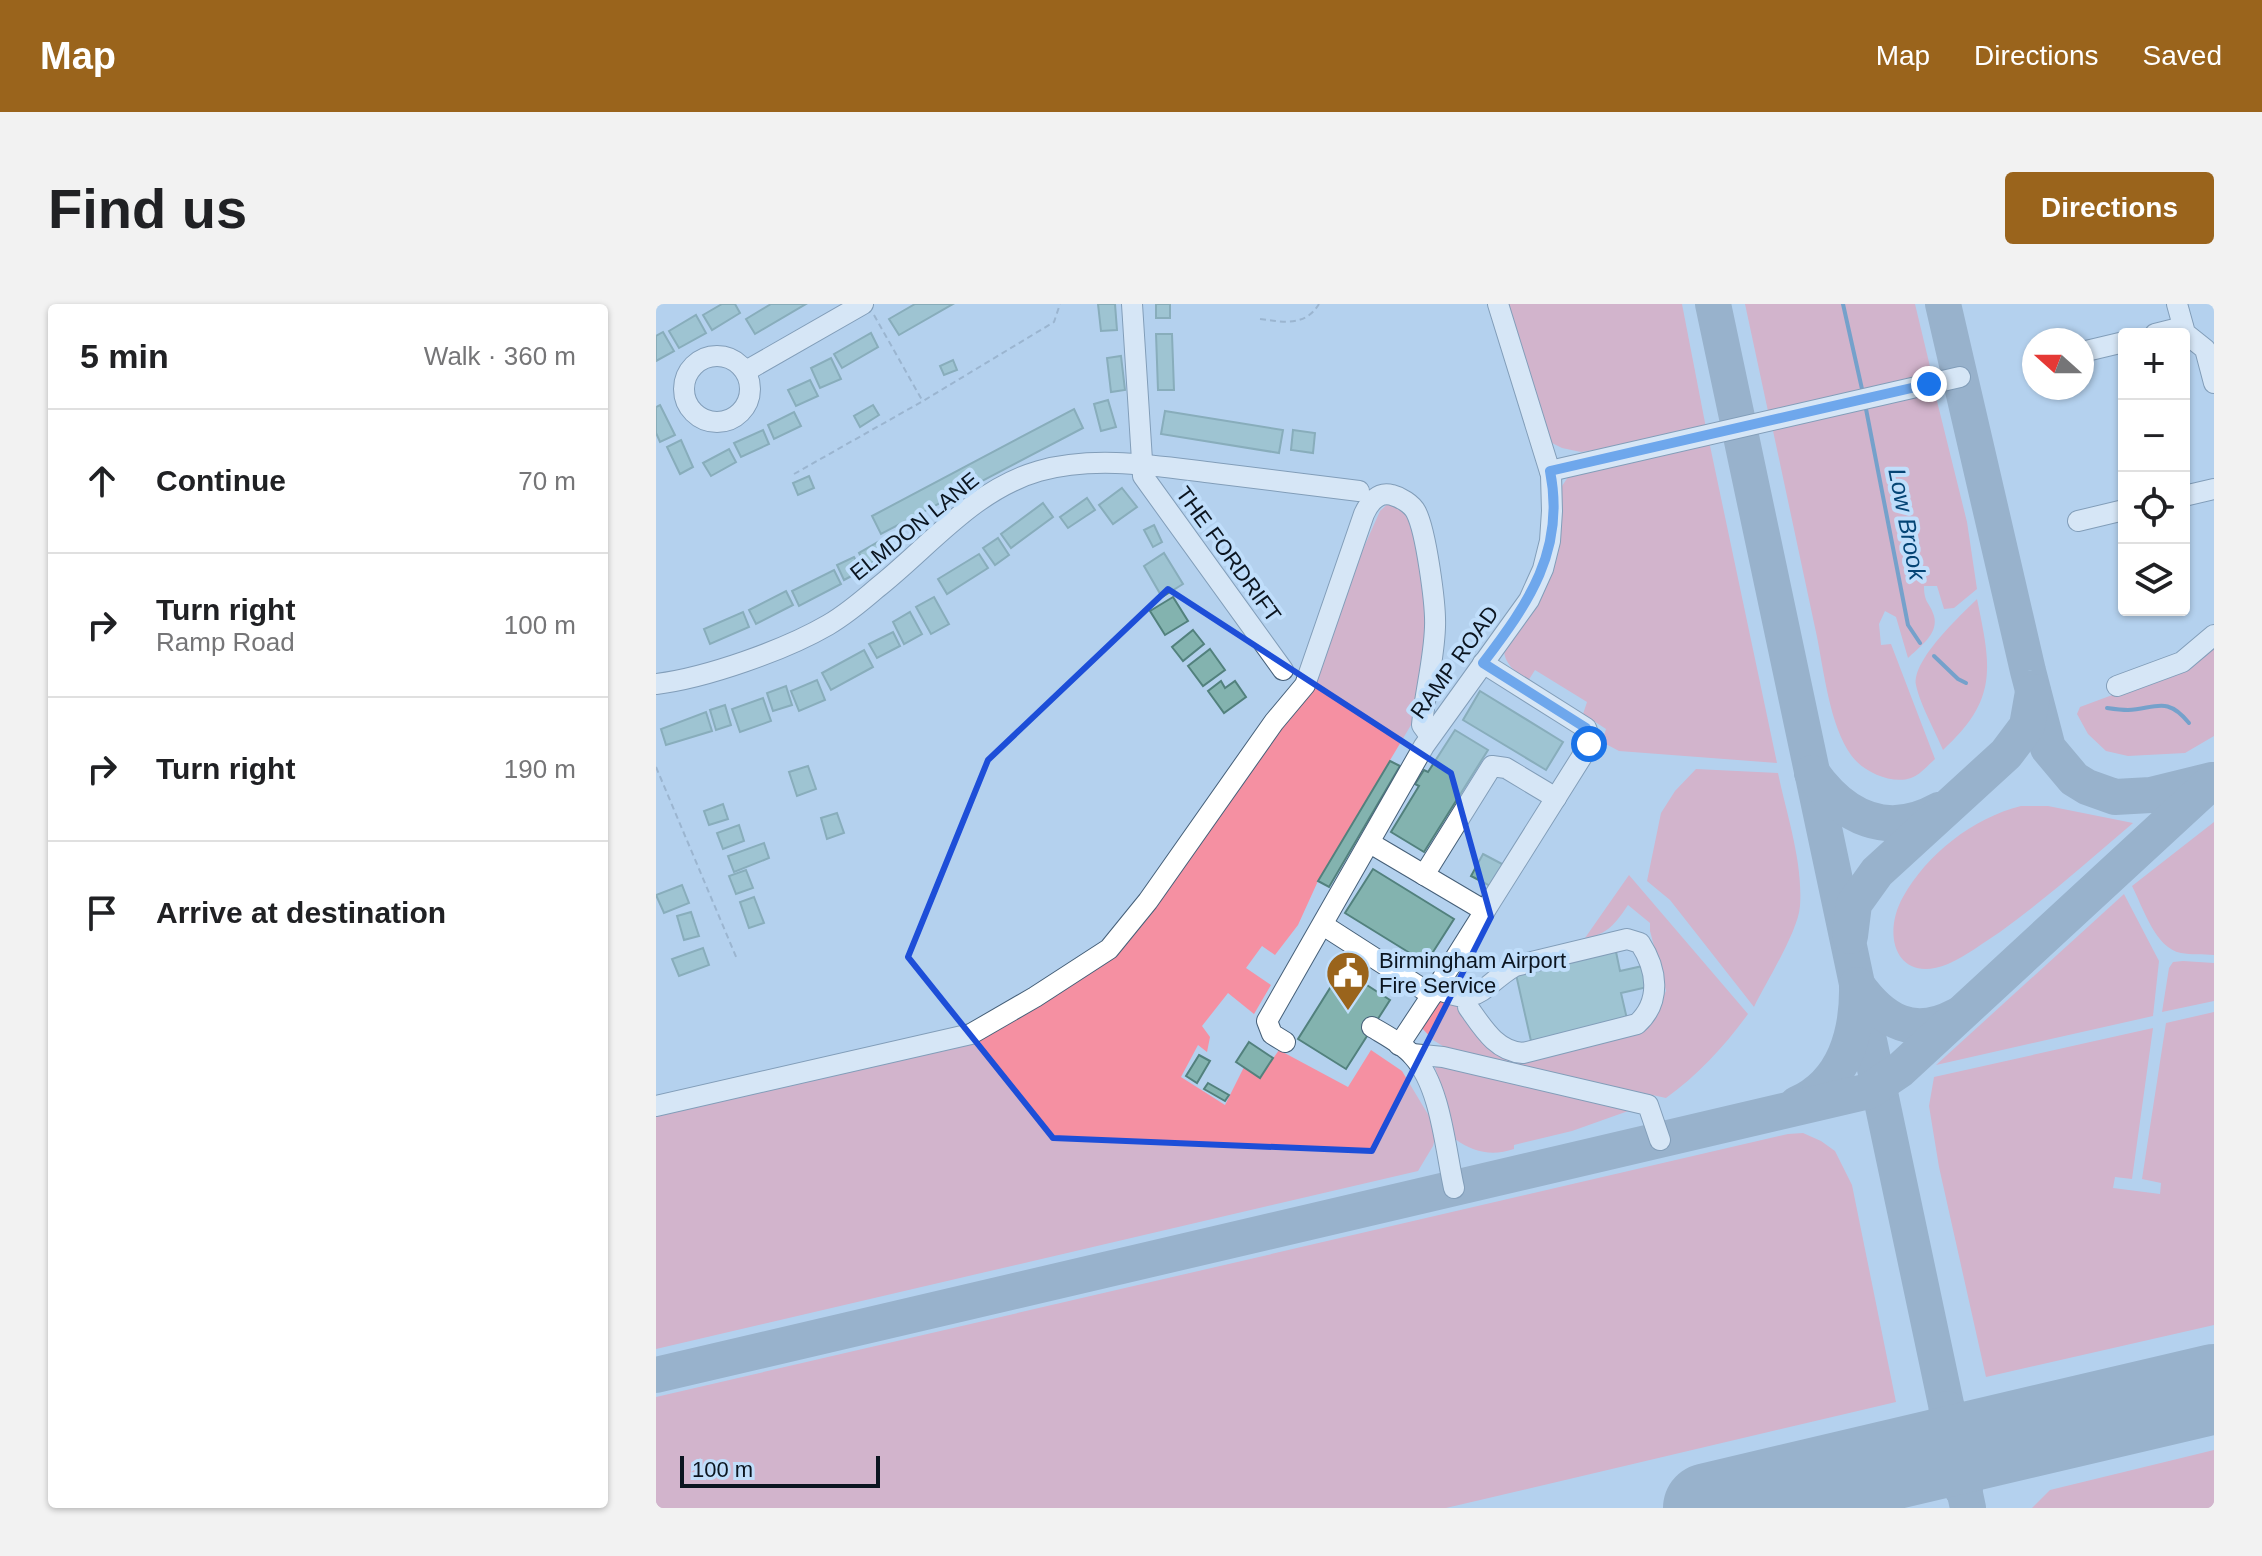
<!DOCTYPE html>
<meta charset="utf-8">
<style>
body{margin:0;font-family:Arial,sans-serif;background:#f2f2f2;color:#202124}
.controls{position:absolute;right:24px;top:24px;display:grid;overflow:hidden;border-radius:8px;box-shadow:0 2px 6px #0004}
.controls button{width:72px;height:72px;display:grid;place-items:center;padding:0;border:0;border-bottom:2px solid #e0e0e0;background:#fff;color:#202124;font:40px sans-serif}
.compass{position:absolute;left:1366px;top:24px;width:72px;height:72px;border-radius:50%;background:#fff;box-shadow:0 2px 6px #0004;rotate:291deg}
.scale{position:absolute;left:24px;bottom:20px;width:200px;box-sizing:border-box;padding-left:8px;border:4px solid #0b1520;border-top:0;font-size:22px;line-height:28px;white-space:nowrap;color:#0b1520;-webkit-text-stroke:6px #c0defb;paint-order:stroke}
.stop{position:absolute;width:24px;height:24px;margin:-18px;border:6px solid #1a73e8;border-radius:50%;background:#fff}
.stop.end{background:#1a73e8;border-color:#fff;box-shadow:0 2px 8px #0008}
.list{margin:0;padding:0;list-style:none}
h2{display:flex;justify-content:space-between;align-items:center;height:104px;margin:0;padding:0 32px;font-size:34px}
h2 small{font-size:26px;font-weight:400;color:#757577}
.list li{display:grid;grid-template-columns:52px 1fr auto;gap:24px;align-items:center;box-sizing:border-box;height:144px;padding:0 32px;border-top:2px solid #e0e0e0}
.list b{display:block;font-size:30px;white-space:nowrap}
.list p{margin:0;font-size:26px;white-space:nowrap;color:#757577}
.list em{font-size:26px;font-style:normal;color:#757577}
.icon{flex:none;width:44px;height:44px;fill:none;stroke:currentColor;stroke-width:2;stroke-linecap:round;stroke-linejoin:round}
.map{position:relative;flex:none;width:1558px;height:1204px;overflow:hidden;border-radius:8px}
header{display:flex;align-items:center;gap:48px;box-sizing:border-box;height:112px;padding:0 40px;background:#9a641c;color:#fff}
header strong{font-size:38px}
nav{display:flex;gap:44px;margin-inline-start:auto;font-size:28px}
.intro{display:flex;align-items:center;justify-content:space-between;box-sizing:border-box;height:192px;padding:0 48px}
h1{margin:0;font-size:56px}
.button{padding:20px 36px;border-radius:8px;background:#9a641c;color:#fff;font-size:28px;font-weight:700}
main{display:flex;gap:48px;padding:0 48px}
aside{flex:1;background:#fff;border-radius:8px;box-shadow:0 2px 6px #0004}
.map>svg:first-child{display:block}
</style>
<header>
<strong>Map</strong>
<nav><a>Map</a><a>Directions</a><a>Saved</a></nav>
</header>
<div class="intro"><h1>Find us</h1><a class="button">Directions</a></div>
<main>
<aside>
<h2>5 min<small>Walk · 360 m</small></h2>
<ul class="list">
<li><svg class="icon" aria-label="ahead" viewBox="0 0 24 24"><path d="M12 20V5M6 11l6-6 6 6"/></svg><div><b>Continue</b></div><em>70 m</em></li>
<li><svg class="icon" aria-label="right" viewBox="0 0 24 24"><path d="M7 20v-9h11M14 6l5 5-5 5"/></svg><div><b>Turn right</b><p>Ramp Road</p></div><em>100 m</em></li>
<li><svg class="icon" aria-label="right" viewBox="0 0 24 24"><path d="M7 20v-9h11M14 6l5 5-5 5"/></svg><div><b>Turn right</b></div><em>190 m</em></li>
<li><svg class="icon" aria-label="arrive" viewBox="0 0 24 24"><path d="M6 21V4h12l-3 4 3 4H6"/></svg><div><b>Arrive at destination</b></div></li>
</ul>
</aside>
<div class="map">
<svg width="1558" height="1204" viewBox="0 0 1558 1204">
<rect width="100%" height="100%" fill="#b4d1ee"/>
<g fill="#f590a2">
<path d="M851,0H1026L1051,129L925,148L906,144L896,139Z"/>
<path d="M1089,0H1259L1277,75L1113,112Z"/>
<path d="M1278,85L1311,218L1321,285L1298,304L1288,305L1281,282H1268C1268,300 1274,298 1278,312C1283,330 1263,343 1252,354L1240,313L1229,307L1223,320L1225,341L1235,340L1279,455C1272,461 1264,471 1255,474C1235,481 1206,467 1195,451C1174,422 1168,368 1161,333C1146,263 1131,192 1116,122Z"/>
<path d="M1053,137L1121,459L963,447L946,438L950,425L927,410L931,398L879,366L872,377C860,368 847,360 848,343L904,207L906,182L912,173Z"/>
<path d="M738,194L759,218L770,282L772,341L758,416L662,577L642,621L619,651L606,642L590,664L615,681L598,710L572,689L546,722L554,733L551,748L542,741L525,773L569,801L588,763L604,773L623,746L692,783L715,746L746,767L776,817L780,830L777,842L762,867L0,1045V810L324,728L465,640L653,382L692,279L724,207Z"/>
<path d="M1321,295C1335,363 1343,395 1287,446C1279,427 1264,400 1260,381C1256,356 1304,312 1321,295Z"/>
<path d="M1558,341V432L1529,449L1472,452L1450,447L1432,430L1421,410L1424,403L1459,390Z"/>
<path d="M1040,465L1122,469C1131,512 1147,558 1144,602C1142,628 1110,678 1098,703L1014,596L991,577L1005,509L1019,487Z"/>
<path d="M1365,502H1392L1477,519C1433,556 1390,595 1344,628C1327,639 1310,652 1292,660C1241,681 1225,632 1247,593C1271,550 1317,514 1365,502Z"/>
<path d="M1558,518V651C1547,650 1535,651 1525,649C1499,644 1487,603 1476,582Z"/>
<path d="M973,571L1092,710C1068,743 1042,771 1010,794L795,747L777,736L765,723L784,691L800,700L843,746L992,720L1010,687L994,627V619L972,601C960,619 951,631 929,634Z"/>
<path d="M1468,590L1503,657L1497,712L1280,761Z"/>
<path d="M1527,657L1558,659V697L1506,708L1513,664L1517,658Z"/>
<path d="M1558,708V1021L1330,1073L1283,863L1273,802L1278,773L1497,724L1476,875L1459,873L1457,884L1504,890L1505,879L1486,875L1510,719Z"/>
<path d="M785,762L975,806L916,827L858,841V845C837,852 818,849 799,835L779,763Z"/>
<path d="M1147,829L1165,837L1179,847L1196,881L1240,1098L790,1204H0V1093L1132,830Z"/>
<path d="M1558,1146V1204H1376L1394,1186Z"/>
</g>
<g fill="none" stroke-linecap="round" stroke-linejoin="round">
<g stroke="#28679f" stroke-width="4">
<path d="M1187,0L1206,85"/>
<path d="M1210,105L1252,321L1264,339"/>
<path d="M1278,352L1302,375L1310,379"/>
<path d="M1451,404C1458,405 1465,406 1472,406C1501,404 1511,392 1533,419"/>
</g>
<g stroke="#768ca2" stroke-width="36">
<path d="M1057,0L1312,1204"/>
<path d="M1287,0L1372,367L1392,444L1418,475L1431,483L1459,493L1495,491L1556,476"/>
<path d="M1156,469C1188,514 1231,535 1283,506"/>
<path d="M1194,632L1198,600L1221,568L1350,450L1371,422L1377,388"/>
<path d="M1141,800C1189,779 1202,728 1201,681C1227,717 1257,735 1300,712"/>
<path d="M0,1071L1213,787L1244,766L1558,476"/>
<path d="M1291,1105C1287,1137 1279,1142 1251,1157C1280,1160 1292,1163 1308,1188"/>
<path d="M1291,1105L1302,1122L1334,1138C1319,1152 1312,1167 1308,1188"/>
</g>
<path stroke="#768ca2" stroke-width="90" d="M1052,1204L1558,1085"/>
</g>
<g fill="#83b3af" stroke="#52817d" stroke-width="2">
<path d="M66,0H79L84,9L56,26L47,11Z"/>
<path d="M115,0H150L99,30L90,15Z"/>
<path d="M259,0H297L243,31L233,15Z"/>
<path d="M442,0H459L461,26L445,27Z"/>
<rect x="500" y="0" width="14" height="14"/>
<path d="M40,11L50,29L23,44L13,27Z"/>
<path d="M7,28L18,47L0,57V32Z"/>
<path d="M215,29L222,43L186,64L178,50Z"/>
<path d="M500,30H516L518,86H502Z"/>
<path d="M465,52L469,86L455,88L451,54Z"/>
<path d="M175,54L185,75L164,84L155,64Z"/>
<path d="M297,56L301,66L288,71L284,62Z"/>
<path d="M154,76L162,92L140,102L132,86Z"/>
<path d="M452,96L460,123L445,127L438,100Z"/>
<path d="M4,101L19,131L4,138L0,129V103Z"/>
<path d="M217,101L223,111L204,123L198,112Z"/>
<path d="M418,105L427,124L225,230L216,212Z"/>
<path d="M509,107L627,126L623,149L505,130Z"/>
<path d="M138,108L145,122L118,135L112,121Z"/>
<path d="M107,126L113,140L85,153L78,139Z"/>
<path d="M637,126L659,129L657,149L635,146Z"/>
<path d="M25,136L37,163L24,170L11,143Z"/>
<path d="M73,145L80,158L55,172L47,159Z"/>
<path d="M153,172L158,184L142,191L137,179Z"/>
<path d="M466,184L481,203L457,220L443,201Z"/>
<path d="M431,194L439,206L412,224L404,213Z"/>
<path d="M387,199L397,213L355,244L345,230Z"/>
<path d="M498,221L506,238L497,243L488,226Z"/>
<path d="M342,234L353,251L339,261L327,244Z"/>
<path d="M222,238L229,251L210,262L203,249Z"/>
<path d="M508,249L527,280L506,293L488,262Z"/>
<path d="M323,250L332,264L291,290L282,275Z"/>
<path d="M198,253L205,267L188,276L181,261Z"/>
<path d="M178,266L185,280L143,302L136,287Z"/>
<path d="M130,287L137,301L100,320L93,306Z"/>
<path d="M278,293L293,320L275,330L260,303Z"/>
<path d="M517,293L532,317L509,331L494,307Z"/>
<path d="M87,308L93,323L54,340L48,325Z"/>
<path d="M254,308L266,330L248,340L237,318Z"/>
<path d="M537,326L548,340L527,357L516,343Z"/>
<path d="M237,328L244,342L221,354L213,340Z"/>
<path d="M554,345L569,366L547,382L532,362Z"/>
<path d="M208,346L217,363L175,386L166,369Z"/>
<path d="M161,376L169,396L143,407L135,387Z"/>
<path d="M565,377L569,384L579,377L590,393L568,409L552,387Z"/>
<path d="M130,382L136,401L117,407L111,389Z"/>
<path d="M824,387L907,438L890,466L807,416Z"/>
<path d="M107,394L115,417L84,428L76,405Z"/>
<path d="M69,401L75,421L60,426L54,406Z"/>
<path d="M50,408L56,427L10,441L5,425Z"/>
<path d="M799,426L832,446L768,548L735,528L763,482L759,480L768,466L772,468Z"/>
<path d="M734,457L744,462L673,583L662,577Z"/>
<path d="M152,462L160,485L141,492L133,468Z"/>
<path d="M67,500L72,515L53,521L48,507Z"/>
<path d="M181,509L188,529L171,535L165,514Z"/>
<path d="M83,521L88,537L67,545L61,529Z"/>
<path d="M108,539L113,554L78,568L72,552Z"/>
<path d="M827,550L848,561L836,583L815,572Z"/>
<path d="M717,565L798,615L770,659L689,609Z"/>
<path d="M90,566L97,584L80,590L73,572Z"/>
<path d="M26,581L33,599L8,609L0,591Z"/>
<path d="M98,593L108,619L93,624L84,598Z"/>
<path d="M35,608L43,632L28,636L21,612Z"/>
<path d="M959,643L964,667L991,661L996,682L965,689L971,715L875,737L859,666Z"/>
<path d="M47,644L53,661L23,672L16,655Z"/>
<path d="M686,665L734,696L690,765L642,735Z"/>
<path d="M593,738L617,754L604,774L580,758Z"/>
<path d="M543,751L554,757L541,779L530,772Z"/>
<path d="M552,779L573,791L569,797L548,785Z"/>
</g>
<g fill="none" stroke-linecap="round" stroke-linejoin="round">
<g stroke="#455f78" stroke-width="22">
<g id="minor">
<path d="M476,0L487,172L627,366"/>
<path d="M1521,0L1529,29L1549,45L1558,79"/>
<path d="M1499,30L1527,23"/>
<path d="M1426,48L1468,38"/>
<circle cx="61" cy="85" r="33"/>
<path d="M90,67L207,0"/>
<path d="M894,167L1304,73"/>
<path d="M1528,192L1558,185"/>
<path d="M1422,217L1468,206"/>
<path d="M0,380C50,374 129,346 172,321C189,311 206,297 221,284C273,243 317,186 383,167C439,151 501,162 558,169C606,175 655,181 703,187"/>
<path d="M1461,382L1526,358L1558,331"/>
<path d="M714,539L829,607"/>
<path d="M768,571L836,462L850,464L900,494"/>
<path d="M667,621L776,691L930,446L934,434L930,424L827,359"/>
<path d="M780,684C823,706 826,681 859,662L971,635L984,639C1001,665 1006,697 981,720L867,749C840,747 827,724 812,703V693"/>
<path d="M716,723C729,731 747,740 757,752C785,783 789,844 798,884"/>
<path d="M629,738L616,730L611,717L768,442L873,296L887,265L894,237L896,207L895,171L842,0"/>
<path d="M743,741L776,691"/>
<path d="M756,750L787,753L992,801L1004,836"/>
<path d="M0,802L315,730L379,693L453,645L492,597L618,418L649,381L708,210C713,199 722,187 736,191C744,193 756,200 760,208C770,227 780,301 779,323C778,356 769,388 766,421L774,432"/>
</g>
</g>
<g stroke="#7c93aa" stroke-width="2" stroke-dasharray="6 4" stroke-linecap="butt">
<path d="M218,11L266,96"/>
<path d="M604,15C627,18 649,23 663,0"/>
<path d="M138,170L267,97L398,18L404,0"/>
<path d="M0,463L81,655"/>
</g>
<use href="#minor" stroke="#fff" stroke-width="20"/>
</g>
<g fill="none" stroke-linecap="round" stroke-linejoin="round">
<path stroke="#1a73e8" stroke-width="10" d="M933,440L934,429L930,424L827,359C872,300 910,246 894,167L1273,80"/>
</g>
<path d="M0 0H1558V1204H0ZM512,285L795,469L835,613L716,847L397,834L252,653L332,456Z" fill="#b4d1ee" fill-opacity=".55" fill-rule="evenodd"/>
<path fill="none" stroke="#1d4ed8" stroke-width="6" stroke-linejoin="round" d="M512,285L795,469L835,613L716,847L397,834L252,653L332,456Z"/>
<defs>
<g id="civic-pin" transform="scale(2.3)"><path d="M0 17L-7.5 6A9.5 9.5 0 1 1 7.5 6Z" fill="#9a641c" stroke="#c0defb"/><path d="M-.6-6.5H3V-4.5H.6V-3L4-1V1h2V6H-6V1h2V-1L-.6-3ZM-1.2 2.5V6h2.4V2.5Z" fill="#fff"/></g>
</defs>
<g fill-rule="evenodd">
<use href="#civic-pin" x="692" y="669"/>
</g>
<g text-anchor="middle" stroke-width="8" stroke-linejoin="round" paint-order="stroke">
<g font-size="22" fill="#0b1520" stroke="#c0defb">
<text transform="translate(258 222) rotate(-39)" y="8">ELMDON LANE</text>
<text transform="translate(573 250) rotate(54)" y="8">THE FORDRIFT</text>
<text transform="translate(798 358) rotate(-54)" y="8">RAMP ROAD</text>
</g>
<g font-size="22" fill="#0b1520" stroke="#c0defb" text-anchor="start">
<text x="723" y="664">Birmingham Airport<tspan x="723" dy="25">Fire Service</tspan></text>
</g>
<g font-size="24" font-style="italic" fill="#044475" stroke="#c0defb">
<text transform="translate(1251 220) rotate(79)" y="8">Low Brook</text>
</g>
</g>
</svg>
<div class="controls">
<button>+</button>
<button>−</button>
<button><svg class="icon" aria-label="locate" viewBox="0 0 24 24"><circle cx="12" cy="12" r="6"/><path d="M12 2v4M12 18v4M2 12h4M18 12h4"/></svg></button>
<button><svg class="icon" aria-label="layers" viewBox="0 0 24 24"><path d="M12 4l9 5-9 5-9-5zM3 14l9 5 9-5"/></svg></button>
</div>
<svg class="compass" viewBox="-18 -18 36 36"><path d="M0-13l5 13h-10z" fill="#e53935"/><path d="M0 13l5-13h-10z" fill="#757577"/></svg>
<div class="scale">100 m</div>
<div class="stop" style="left:933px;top:440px"></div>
<div class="stop end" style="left:1273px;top:80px"></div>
</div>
</main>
